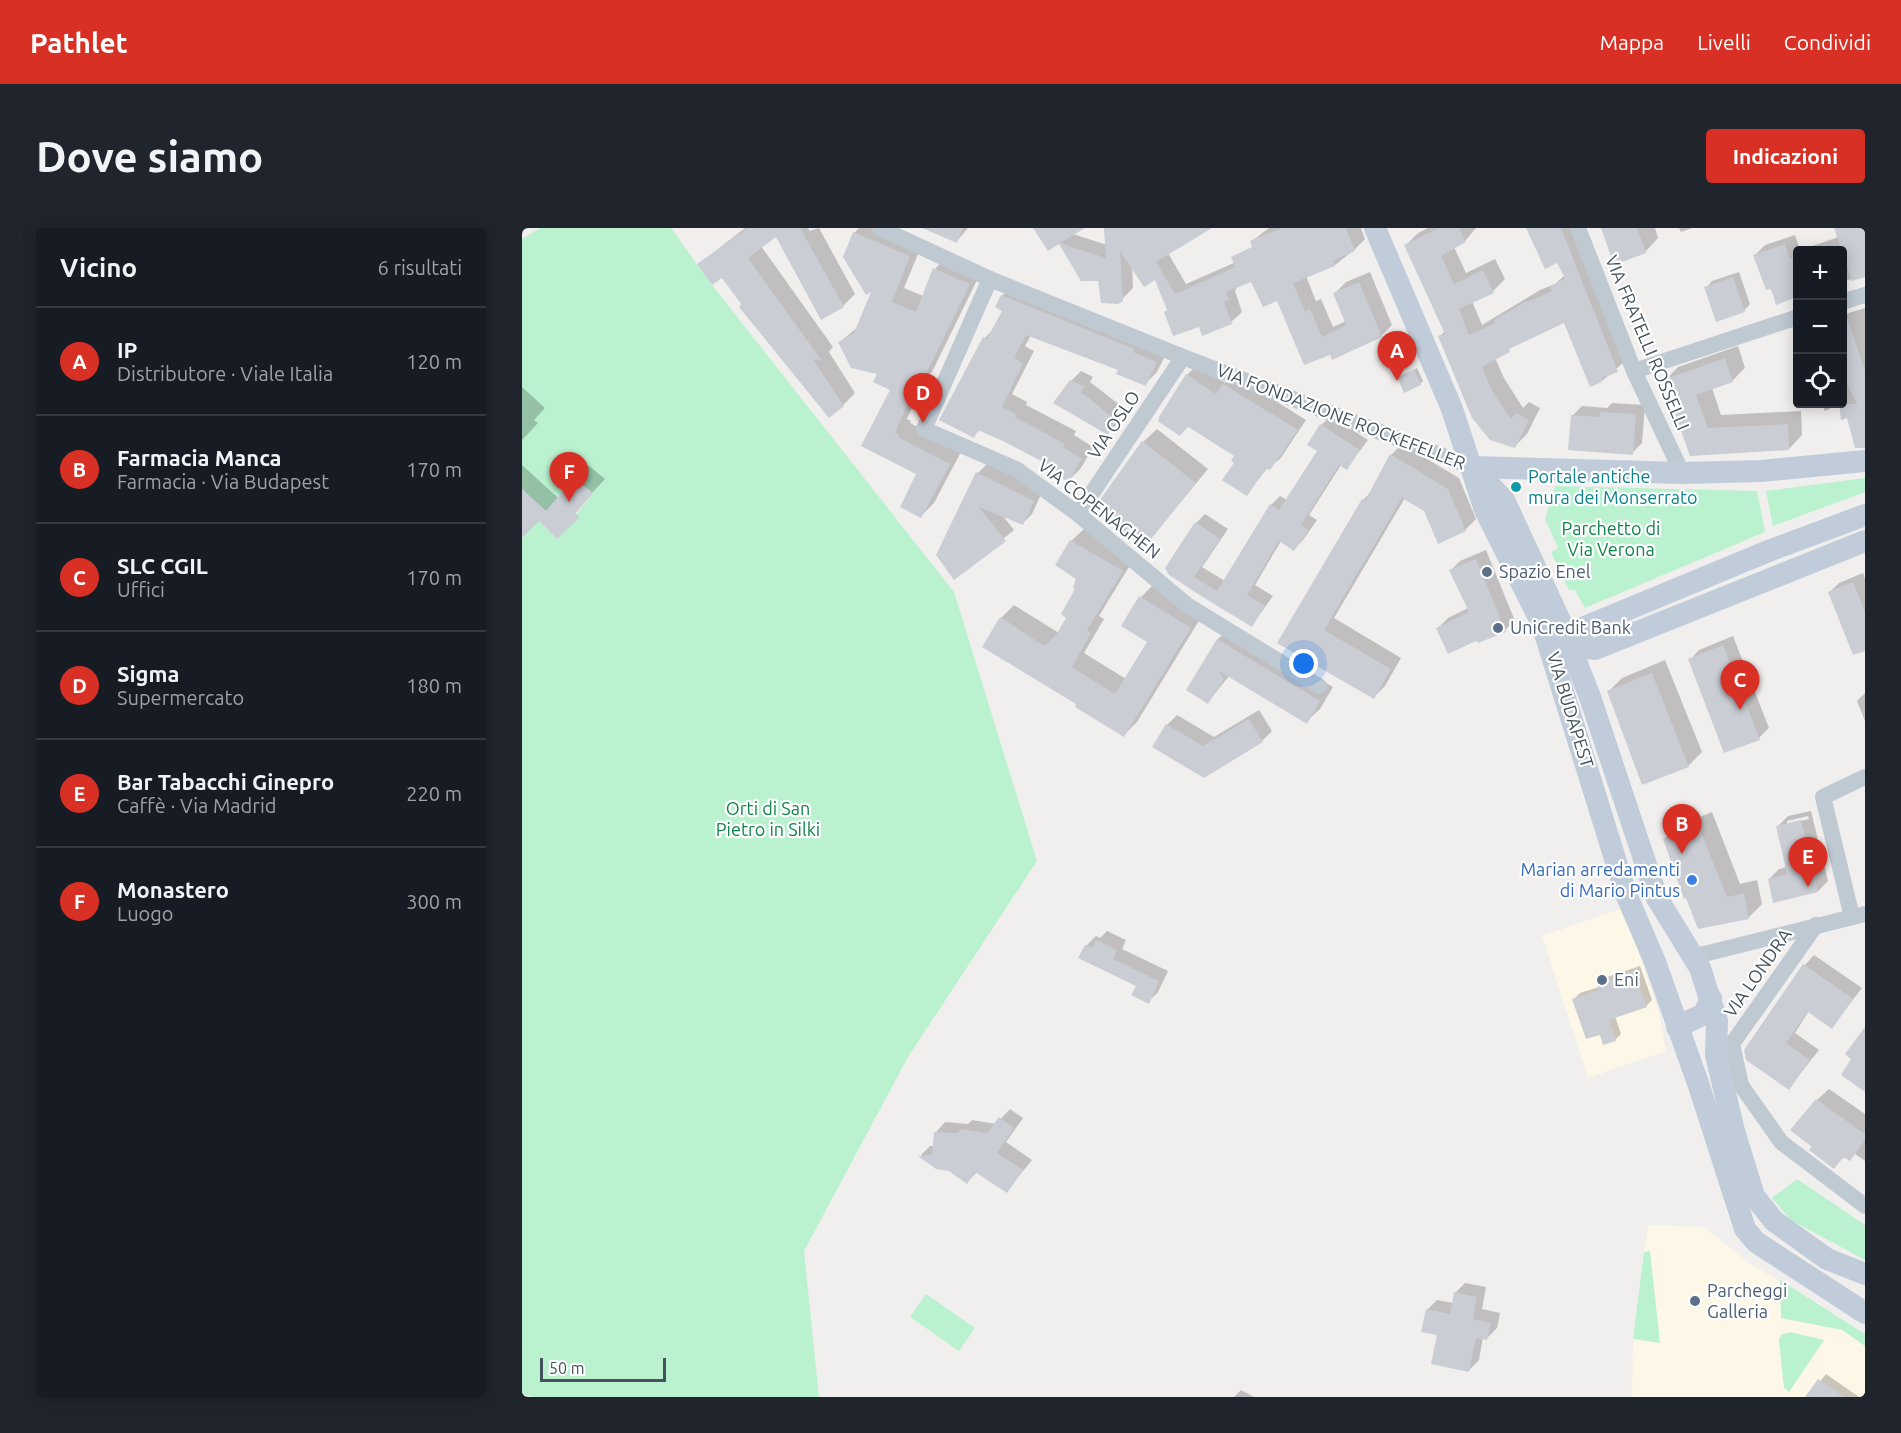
<!DOCTYPE html>
<html lang="it">
<meta charset="utf-8">
<style>
body{margin:0;font-family:Ubuntu,sans-serif;background:#20242c;color:#f1f3f6}
.controls{position:absolute;right:18px;top:18px;display:grid;overflow:hidden;border-radius:6px;box-shadow:0 3px 15px #0003}
.controls button{width:54px;height:54px;display:grid;place-items:center;padding:0;border:0;border-bottom:2px solid #363941;background:#171b24;color:#f1f3f6;font:30px sans-serif}
.scale{position:absolute;left:18px;bottom:15px;width:126px;box-sizing:border-box;padding-left:6px;border:3px solid #45525d;border-top:0;font-size:16px;line-height:21px;white-space:nowrap;color:#45525d;-webkit-text-stroke:4px #fff;paint-order:stroke}
.you{position:absolute;left:782px;top:436px;width:21px;height:21px;margin:-15px;border:4px solid #fff;border-radius:50%;background:#1a73e8;box-shadow:0 0 0 9px #1a73e833}
.badge{display:grid;place-items:center;width:39px;height:39px;border-radius:50%;background:#d93025;color:#fff;font-size:20px;font-weight:700}
.pin{position:absolute;translate:-50% -50px;filter:drop-shadow(0 2px 3px #0008)}
.pin::after{content:'';position:absolute;top:32px;width:21px;height:18px;background:inherit;clip-path:polygon(0 0,100% 0,50% 100%)}
.list{margin:0;padding:0;list-style:none}
h2{display:flex;justify-content:space-between;align-items:center;height:78px;margin:0;padding:0 24px;font-size:26px}
h2 small{font-size:20px;font-weight:400;color:#9ea1a6}
.list li{display:grid;grid-template-columns:39px 1fr auto;gap:18px;align-items:center;box-sizing:border-box;height:108px;padding:0 24px;border-top:2px solid #363941}
.list b{display:block;font-size:22px;white-space:nowrap}
.list p{margin:0;font-size:20px;white-space:nowrap;color:#9ea1a6}
.list em{font-size:20px;font-style:normal;color:#9ea1a6}
.icon{flex:none;width:33px;height:33px;fill:none;stroke:currentColor;stroke-width:2;stroke-linecap:round;stroke-linejoin:round}
.map{position:relative;flex:none;width:1343px;height:1169px;overflow:hidden;border-radius:6px}
header{display:flex;align-items:center;gap:36px;box-sizing:border-box;height:84px;padding:0 30px;background:#d93025;color:#fff}
header strong{font-size:28px}
nav{display:flex;gap:33px;margin-inline-start:auto;font-size:21px}
.intro{display:flex;align-items:center;justify-content:space-between;box-sizing:border-box;height:144px;padding:0 36px}
h1{margin:0;font-size:42px}
.button{padding:15px 27px;border-radius:6px;background:#d93025;color:#fff;font-size:21px;font-weight:700}
main{display:flex;gap:36px;padding:0 36px}
aside{flex:1;background:#171b24;border-radius:6px;box-shadow:0 3px 15px #0003}
.map>svg:first-child{display:block}
</style>
<header>
<strong>Pathlet</strong>
<nav><a>Mappa</a><a>Livelli</a><a>Condividi</a></nav>
</header>
<div class="intro"><h1>Dove siamo</h1><a class="button">Indicazioni</a></div>
<main>
<aside>
<h2>Vicino<small>6 risultati</small></h2>
<ul class="list">
<li><span class="badge">A</span><div><b>IP</b><p>Distributore · Viale Italia</p></div><em>120 m</em></li>
<li><span class="badge">B</span><div><b>Farmacia Manca</b><p>Farmacia · Via Budapest</p></div><em>170 m</em></li>
<li><span class="badge">C</span><div><b>SLC CGIL</b><p>Uffici</p></div><em>170 m</em></li>
<li><span class="badge">D</span><div><b>Sigma</b><p>Supermercato</p></div><em>180 m</em></li>
<li><span class="badge">E</span><div><b>Bar Tabacchi Ginepro</b><p>Caffè · Via Madrid</p></div><em>220 m</em></li>
<li><span class="badge">F</span><div><b>Monastero</b><p>Luogo</p></div><em>300 m</em></li>
</ul>
</aside>
<div class="map">
<svg width="1343" height="1169" viewBox="0 0 1343 1169">
<rect width="100%" height="100%" fill="#f1eeee"/>
<g fill="#fdf7e7">
<path d="M1102,680L1137,785L1144,823L1066,850L1020,708Z"/>
<path d="M1126,997L1182,999L1226,1034L1343,1106V1169H1110L1111,1111Z"/>
</g>
<g fill="#baf2d0">
<path d="M18,0H149L190,57L432,364L515,633L386,829L282,1023L297,1169H10L0,1166V302L17,293L35,311L71,265L52,250L24,283L0,261V11Z"/>
<path d="M1343,250V264L1251,298L1244,263Z"/>
<path d="M1033,258L1235,263L1243,304L1063,380L1053,362H1047L1029,324L1036,320L1023,291Z"/>
<path d="M1275,951L1343,997V1032L1269,992L1250,970Z"/>
<path d="M1128,1023L1138,1115L1111,1111L1122,1024Z"/>
<path d="M1258,1052L1343,1106V1118L1320,1102L1259,1090Z"/>
<path d="M404,1066L453,1100L437,1123L388,1089Z"/>
<path d="M1268,1104L1302,1112L1267,1164L1262,1160L1257,1112L1259,1107Z"/>
</g>
<g fill="#0003" fill-rule="evenodd">
<path d="M223,0H286L288,3L297,0L333,66L321,78L255,7L239,18L311,119L307,124L333,165L321,177L221,76L200,48L177,36Z"/>
<path d="M337,0H366L401,14L382,60L401,68L413,41L426,27L460,42L410,144L402,152L385,191L389,193L388,195L440,222L412,275L399,288L396,245L341,217L370,161L357,145L318,114L337,98L352,61L332,5Z"/>
<path d="M404,0H446L435,13Z"/>
<path d="M512,0H560L551,6L585,17L584,0H687L646,25L664,56L730,27L713,63L720,84L709,94L678,97L647,81L634,50L610,38L611,60L600,71L577,51L560,52L537,14Z"/>
<path d="M747,0H839L843,11L832,22L813,37L784,48L794,73L799,71L811,99L824,93L813,65L824,54L848,44L870,97L859,108L810,130L730,13Z"/>
<path d="M906,0H954L943,13L932,19L944,45L973,31L983,51L971,63L950,73L960,97L1018,62L1033,56L1043,47L1036,33L1006,0H1055L1107,130L1081,152L1069,157L1043,93L994,116L973,130L982,150L1001,180L1007,174L1018,180L1005,206L993,218L918,108L923,103L884,17L896,5Z"/>
<path d="M1081,0H1133L1136,10L1123,24Z"/>
<path d="M1157,0H1170L1159,4Z"/>
<path d="M1314,0H1343V47L1320,54V22H1276V68L1255,75L1233,27L1243,17L1273,7L1278,22L1317,9Z"/>
<path d="M1217,44L1228,76L1222,83L1184,60L1190,53Z"/>
<path d="M492,56L646,122L635,144L623,156L598,141L509,107L503,118L512,123L490,166L505,174L504,177L554,203L552,207L571,219L559,240L547,252L525,235L458,201L452,208L420,191L463,110L472,100L482,82L480,68Z"/>
<path d="M1343,80V216L1326,189L1320,190L1318,176L1303,183L1299,176H1320V87Z"/>
<path d="M1216,118L1223,140L1210,153L1190,160L1199,187L1279,183L1280,207L1267,221L1169,226L1143,152L1156,139Z"/>
<path d="M675,137L703,155L712,147L784,192L758,231L746,239L725,266L714,234V227L667,198L658,206L636,193L665,147Z"/>
<path d="M895,140L901,153L898,156L877,150Z"/>
<path d="M559,143L571,149L568,154L603,181L596,195L586,205L549,153Z"/>
<path d="M0,159L23,180L12,192L16,195L0,212Z"/>
<path d="M1090,175L1123,177L1120,215L1110,225L1050,188L1060,178L1085,180Z"/>
<path d="M809,188L846,212L825,240L819,237L787,287L795,292L781,312L772,321L759,313L733,357L751,368L730,397L649,346L674,295L683,286L706,301L680,339L703,353L749,277L758,268L765,272L797,223L799,197Z"/>
<path d="M635,201L686,241L622,318L574,280L621,214Z"/>
<path d="M880,216L937,250L954,291L943,302L883,270L812,390L879,430L863,458L852,469L758,414L841,272L850,263L869,227Z"/>
<path d="M466,235L521,262L510,286L500,296L481,288L492,302L432,350L456,245Z"/>
<path d="M0,237L56,288L35,309L17,291L0,300Z"/>
<path d="M66,237L83,251L58,278L42,263Z"/>
<path d="M563,300L613,329L577,388L582,391L562,425L604,451L627,413L619,369L632,356L681,386L615,494L602,507L556,476L479,390L492,377L537,405L546,389L555,361L549,313Z"/>
<path d="M964,322L993,393L983,402L916,400L926,390L946,380L928,343L938,333Z"/>
<path d="M1341,345L1343,351V421L1307,365L1317,355Z"/>
<path d="M710,398L811,459L798,481L784,494L707,448L686,474L666,462L696,411Z"/>
<path d="M1211,408L1247,500L1237,510L1168,432L1177,422Z"/>
<path d="M1143,432L1180,524L1166,538L1087,463L1100,450Z"/>
<path d="M1343,465V493L1335,473Z"/>
<path d="M737,482L750,503L740,513L682,548L645,497L655,487L692,509Z"/>
<path d="M1289,583L1306,653L1296,663L1247,651L1257,641L1265,639L1256,598L1266,588ZM1286,588L1287,591L1265,596V593Z"/>
<path d="M1190,584L1218,656L1235,652L1240,676L1226,690L1142,611L1156,598Z"/>
<path d="M585,703L604,712L600,721L646,743L636,764L626,774L616,757L564,718L574,708L578,710Z"/>
<path d="M1292,727L1340,760L1310,799L1287,783L1273,805L1297,822L1267,860L1226,831L1283,737Z"/>
<path d="M1118,738L1130,772L1124,778L1093,788L1099,806L1093,812L1079,805L1052,771L1058,765L1077,759L1076,756L1082,750Z"/>
<path d="M1307,861L1343,886V933L1333,926L1323,928L1312,939L1292,919L1295,872Z"/>
<path d="M488,881L501,890L484,914L510,932L485,963L456,943L445,954L428,941L415,939L399,927L408,918H412L414,904L423,894L446,896L450,892L474,896Z"/>
<path d="M943,1055L964,1059L960,1081L978,1085L975,1100L965,1110L961,1109L957,1132L947,1142L917,1106L905,1082L915,1072L931,1075L933,1065Z"/>
<path d="M1304,1146L1337,1169H1285Z"/>
<path d="M719,1162L732,1169H712Z"/>
</g>
<g fill="#cacdd4">
<path d="M226,0H278L322,79L299,92L254,9L226,30L300,133L291,131L322,178L307,190L217,79L219,76L200,50L190,57L175,36Z"/>
<path d="M400,0H441L435,15Z"/>
<path d="M511,0H563L538,15L584,30L582,0H690L634,34L653,66L713,39L709,29L730,19L728,13L760,0H824L833,23L811,33L813,38L771,55L783,83L788,81L800,109L824,97L811,65L837,54L860,109L810,132L808,127L782,137L755,73L741,79L729,54L704,64L707,71L702,74L710,96L680,108L677,99L651,108L642,84L645,82L633,52L622,59L598,23L601,73L596,76L579,75L576,53H559L537,16L526,23Z"/>
<path d="M917,0H937L944,14L919,28L932,56L961,42L972,65L937,81L947,107L973,95L972,92L1005,73L1006,74L1030,63L1028,59L1043,50L1035,35L1023,41L1004,0H1039L1096,144L1080,150V154L1068,159L1042,95L987,121L988,124L960,139L970,163L989,191L994,185L1007,192L993,220L968,212L950,190L916,108L923,106L882,17Z"/>
<path d="M1079,0H1115L1124,25L1092,37Z"/>
<path d="M1312,0H1343V49L1330,53Z"/>
<path d="M331,4L388,28L370,74L394,84L411,40L448,56L397,160L393,158L373,205L377,206L376,209L428,236L399,290L378,279L394,246L339,218L368,162L351,154L355,146L329,140L316,114L332,105L349,64L344,67L321,29Z"/>
<path d="M1263,16L1268,31L1275,29V69L1254,77L1249,60L1244,62L1231,27Z"/>
<path d="M1211,49L1223,84L1194,94L1182,59Z"/>
<path d="M479,67L613,121L611,124L635,134L624,158L594,146L596,142L504,107L492,130L501,135L480,179L494,186L493,189L543,216L541,219L560,231L547,254L521,239L523,235L481,213L456,202L452,210L417,192L461,109L465,111L480,83L473,79Z"/>
<path d="M1320,84H1323L1343,143V220H1333L1325,190L1319,192L1317,176H1335L1320,146Z"/>
<path d="M1203,130L1211,154L1174,167L1186,200L1266,196L1267,222L1168,228L1141,152Z"/>
<path d="M892,142L899,157L882,165L875,149Z"/>
<path d="M664,146L694,166L701,156L776,202L748,242L744,240L725,268L700,252L712,235L709,233L712,228L665,198L658,208L637,194V189Z"/>
<path d="M548,152L563,159L559,164L594,192L586,207L531,175Z"/>
<path d="M1078,184L1114,186L1111,227L1046,222L1049,187L1078,189Z"/>
<path d="M798,196L838,222L825,242L817,237L779,297L787,302L772,323L757,313L725,367L743,378L730,399L676,366L647,347L643,340L673,294L698,311L672,349L695,363L748,276L757,282L795,223L785,217Z"/>
<path d="M620,213L674,255L622,320L572,280Z"/>
<path d="M868,226L926,261L944,303L916,316L902,283L880,270L802,402L869,441L852,471L755,415L840,271L843,273Z"/>
<path d="M454,244L512,273L501,297L457,279L484,313L432,352L414,327Z"/>
<path d="M52,250L71,265L53,286L58,289L35,311L17,293L0,310V261L24,283Z"/>
<path d="M548,312L601,343L565,402L569,405L550,439L593,466L625,414L599,398L617,368L669,400L602,509L553,479L554,476L460,419L478,389L522,418L534,407L544,390L539,386L553,361L551,360L554,351L533,337Z"/>
<path d="M954,331L984,404L956,415L954,413L926,426L914,400L947,384L927,342Z"/>
<path d="M1331,354L1343,384V423L1331,427L1306,364Z"/>
<path d="M695,411L798,473L785,496L697,443L702,451L686,476L664,462Z"/>
<path d="M1201,417L1238,512L1202,525L1166,431Z"/>
<path d="M1130,445L1167,539L1120,557L1085,463Z"/>
<path d="M727,491L741,514L682,550L630,519L644,496L681,518Z"/>
<path d="M1279,592L1296,664L1251,675L1246,651L1265,646L1254,598Z"/>
<path d="M1176,597L1205,669L1222,665L1227,691L1176,701L1164,670L1162,671L1141,611Z"/>
<path d="M574,712L595,722L591,731L637,753L627,776L609,767L614,758L556,730L563,717L570,720Z"/>
<path d="M1281,736L1331,771L1310,801L1286,784L1280,792L1264,815L1288,832L1267,862L1224,832L1222,822Z"/>
<path d="M1112,743L1125,779L1087,792L1094,813L1081,817L1078,807L1064,811L1050,771L1077,762L1075,756Z"/>
<path d="M1343,799V864L1319,847L1329,831L1323,826Z"/>
<path d="M1294,871L1343,906V912L1328,933L1321,929L1312,941L1287,922L1290,919L1268,902Z"/>
<path d="M477,889L492,900L475,925L501,942L485,965L453,944L445,956L427,943L414,941L396,928L410,927L412,904L436,905L439,901L465,905Z"/>
<path d="M932,1064L955,1069L951,1091L969,1095L965,1112L954,1110L947,1144L909,1136L915,1107L899,1104L904,1081L928,1086Z"/>
<path d="M1296,1151L1322,1169H1283Z"/>
</g>
<g fill="none" stroke-linecap="round" stroke-linejoin="round">
<g stroke="#bec9d2" stroke-width="16">
<path d="M358,0L468,51L661,129L950,239"/>
<path d="M1056,0L1112,143L1160,245"/>
<path d="M468,51L402,201L494,241L556,286L665,377L797,458"/>
<path d="M1320,74L1343,67"/>
<path d="M1112,143L1276,89"/>
<path d="M556,286L661,129"/>
<path d="M1330,689L1301,569L1343,549"/>
<path d="M1294,697L1210,816L1219,857L1259,914L1343,978"/>
<path d="M1170,729L1343,686"/>
</g>
<g stroke="#c0ccd9" stroke-width="22">
<path d="M853,0L930,181L963,282L1020,396L1104,666L1133,734L1176,855L1223,1001L1234,1014L1343,1085"/>
<path d="M950,239L1160,245L1239,243L1343,233"/>
<path d="M953,242L982,272L1039,395L1068,469L1135,670L1178,740L1195,793L1194,827L1212,903L1232,968L1252,993L1305,1031L1343,1046"/>
<path d="M1056,419L1063,399L1249,322L1343,287"/>
<path d="M1036,426L1056,419L1073,421L1343,313"/>
<path d="M1155,799L1182,786L1189,770"/>
</g>
</g>
<circle fill="#0f9aa8" stroke="#fff" stroke-width="2" cx="994" cy="259" r="6"/>
<g fill="#5c6f8a" stroke="#fff" stroke-width="2">
<circle cx="965" cy="344" r="6"/>
<circle cx="976" cy="400" r="6"/>
<circle cx="1080" cy="752" r="6"/>
<circle cx="1173" cy="1073" r="6"/>
</g>
<circle fill="#3f7fe0" stroke="#fff" stroke-width="2" cx="1170" cy="652" r="6"/>
<g text-anchor="middle" stroke-width="4.5" stroke-linejoin="round" paint-order="stroke">
<g font-size="18" fill="#45525d" stroke="#fff">
<text transform="translate(1125 115) rotate(67)" y="6">VIA FRATELLI ROSSELLI</text>
<text transform="translate(819 189) rotate(21)" y="6">VIA FONDAZIONE ROCKEFELLER</text>
<text transform="translate(592 197) rotate(-56)" y="6">VIA OSLO</text>
<text transform="translate(577 281) rotate(38)" y="6">VIA COPENAGHEN</text>
<text transform="translate(1048 482) rotate(73)" y="6">VIA BUDAPEST</text>
<text transform="translate(1236 745) rotate(-55)" y="6">VIA LONDRA</text>
</g>
<g font-size="18" fill="#0d838f" stroke="#fff" text-anchor="start">
<text x="1006" y="255">Portale antiche<tspan x="1006" dy="21">mura dei Monserrato</tspan></text>
</g>
<g font-size="18" fill="#11844b" stroke="#fff">
<text x="1089" y="307">Parchetto di<tspan x="1089" dy="21">Via Verona</tspan></text>
<text x="246" y="587">Orti di San<tspan x="246" dy="21">Pietro in Silki</tspan></text>
</g>
<g font-size="18" fill="#4e5e75" stroke="#fff" text-anchor="start">
<text x="977" y="350">Spazio Enel</text>
<text x="988" y="406">UniCredit Bank</text>
<text x="1092" y="758">Eni</text>
<text x="1185" y="1069">Parcheggi<tspan x="1185" dy="21">Galleria</tspan></text>
</g>
<g font-size="18" fill="#366cbe" stroke="#fff" text-anchor="end">
<text x="1158" y="648">Marian arredamenti<tspan x="1158" dy="21">di Mario Pintus</tspan></text>
</g>
</g>
</svg>
<div class="controls">
<button>+</button>
<button>−</button>
<button><svg class="icon" aria-label="locate" viewBox="0 0 24 24"><circle cx="12" cy="12" r="6"/><path d="M12 2v4M12 18v4M2 12h4M18 12h4"/></svg></button>
</div>
<div class="scale">50 m</div>
<div class="you"></div>
<div class="pin badge" style="left:875px;top:153px">A</div>
<div class="pin badge" style="left:1160px;top:626px">B</div>
<div class="pin badge" style="left:1218px;top:482px">C</div>
<div class="pin badge" style="left:401px;top:195px">D</div>
<div class="pin badge" style="left:1286px;top:659px">E</div>
<div class="pin badge" style="left:47px;top:274px">F</div>
</div>
</main>
